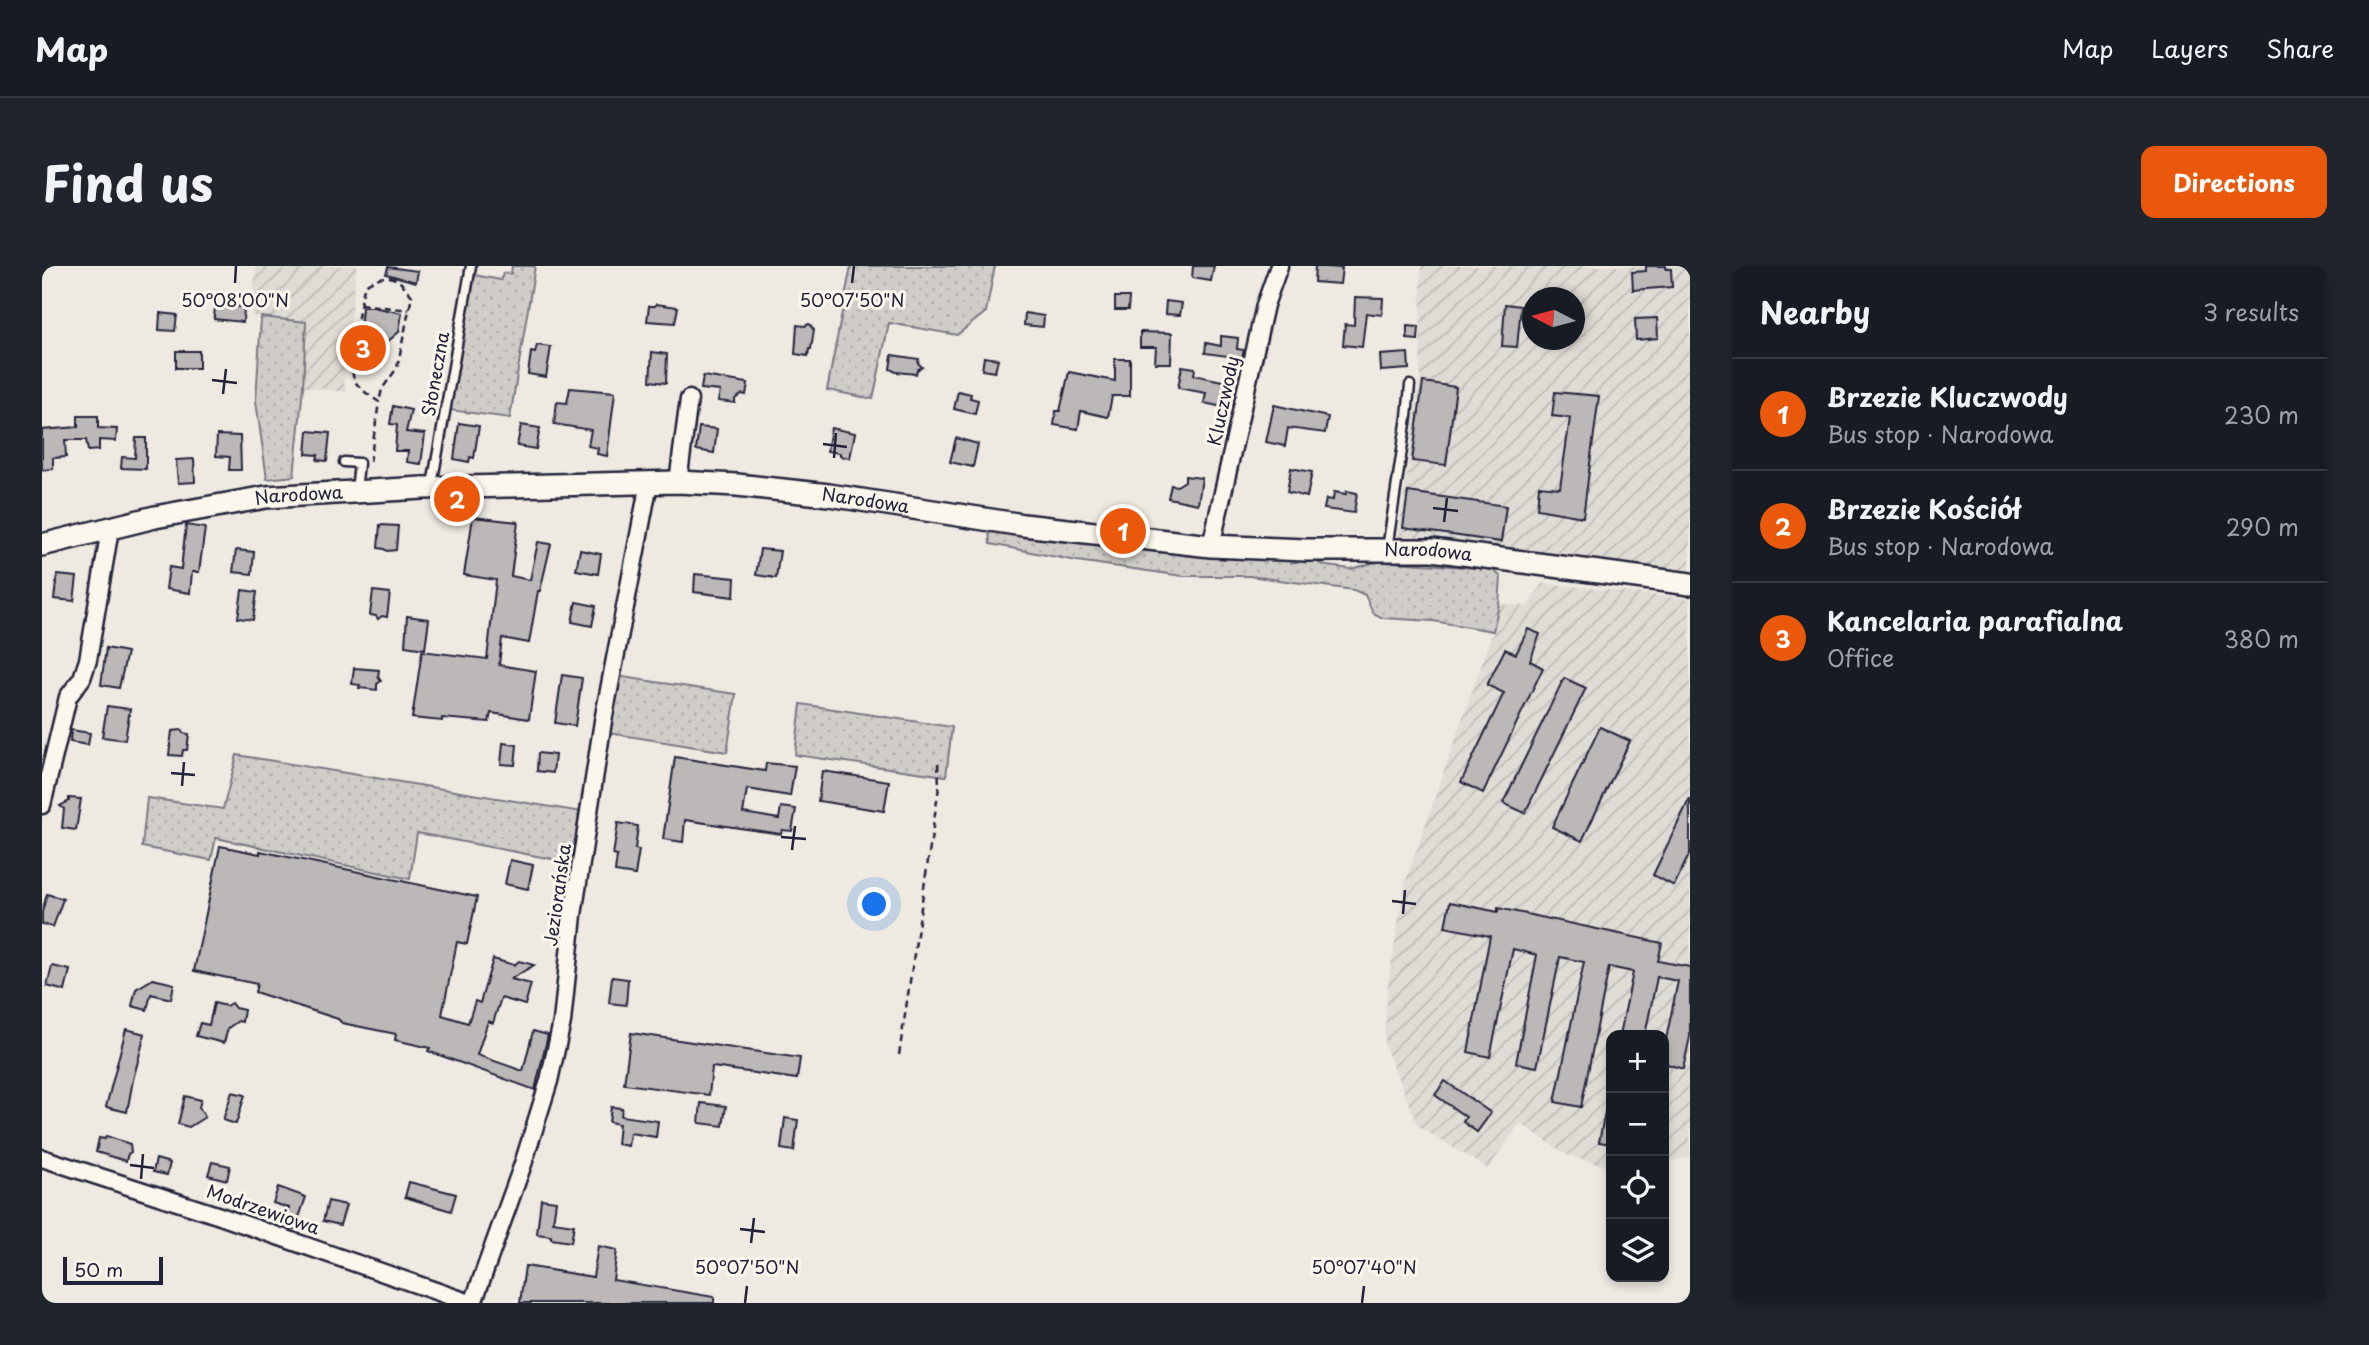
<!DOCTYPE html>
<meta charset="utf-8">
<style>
body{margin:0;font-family:"Playpen Sans",sans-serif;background:#20242c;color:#f1f3f6}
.controls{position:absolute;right:21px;bottom:21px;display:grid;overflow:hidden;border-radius:14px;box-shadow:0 4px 10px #0003}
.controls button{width:63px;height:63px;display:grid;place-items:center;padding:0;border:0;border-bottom:2px solid #363941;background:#171b24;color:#f1f3f6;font:35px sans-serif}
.compass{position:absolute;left:1480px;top:21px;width:63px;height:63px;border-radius:50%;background:#171b24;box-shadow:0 4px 10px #0003;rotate:276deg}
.scale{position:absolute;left:21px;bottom:18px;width:100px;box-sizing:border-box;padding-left:7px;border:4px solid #22223b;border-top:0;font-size:19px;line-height:24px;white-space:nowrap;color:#22223b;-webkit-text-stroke:5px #fbf7ec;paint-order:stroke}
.you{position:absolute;left:833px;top:639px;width:24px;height:24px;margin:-18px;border:5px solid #fff;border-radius:50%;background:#1a73e8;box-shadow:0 0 0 10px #1a73e833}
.badge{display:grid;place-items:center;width:46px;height:46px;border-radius:50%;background:#ea580c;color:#fff;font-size:23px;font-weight:700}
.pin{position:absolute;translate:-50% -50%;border:4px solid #fff;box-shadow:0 2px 7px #0006}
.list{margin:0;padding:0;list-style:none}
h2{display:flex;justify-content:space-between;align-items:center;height:91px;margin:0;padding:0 28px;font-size:30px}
h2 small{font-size:23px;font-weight:400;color:#9ea1a6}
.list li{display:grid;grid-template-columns:46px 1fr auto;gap:21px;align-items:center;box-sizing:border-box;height:112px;padding:0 28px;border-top:2px solid #363941}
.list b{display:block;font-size:26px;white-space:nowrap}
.list p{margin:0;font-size:23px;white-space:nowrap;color:#9ea1a6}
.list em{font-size:23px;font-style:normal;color:#9ea1a6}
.icon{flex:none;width:38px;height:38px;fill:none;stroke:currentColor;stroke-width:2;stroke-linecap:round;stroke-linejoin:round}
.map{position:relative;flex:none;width:1648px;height:1037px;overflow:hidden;border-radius:14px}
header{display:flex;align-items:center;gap:42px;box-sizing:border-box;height:98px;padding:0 35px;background:#171b24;border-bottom:2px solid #363941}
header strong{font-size:33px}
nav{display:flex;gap:38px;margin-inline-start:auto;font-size:24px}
.intro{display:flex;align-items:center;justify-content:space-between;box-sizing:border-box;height:168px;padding:0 42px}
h1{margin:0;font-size:49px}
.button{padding:18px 32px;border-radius:14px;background:#ea580c;color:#fff;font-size:24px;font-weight:700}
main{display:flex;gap:42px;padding:0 42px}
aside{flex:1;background:#171b24;border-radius:14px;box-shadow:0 4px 10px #0003}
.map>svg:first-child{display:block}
</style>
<header>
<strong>Map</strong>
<nav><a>Map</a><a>Layers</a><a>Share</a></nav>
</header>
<div class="intro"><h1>Find us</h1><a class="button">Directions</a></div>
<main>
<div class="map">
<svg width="1648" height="1037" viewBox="0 0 1648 1037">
<defs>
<pattern id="industrial-furrows" width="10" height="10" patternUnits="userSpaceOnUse" patternTransform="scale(1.75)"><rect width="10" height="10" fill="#dfdbd5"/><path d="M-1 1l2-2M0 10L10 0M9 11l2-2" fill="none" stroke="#bfbcb8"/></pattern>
<pattern id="grass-dots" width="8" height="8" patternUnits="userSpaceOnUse" patternTransform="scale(1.75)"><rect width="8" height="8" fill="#d0cdc9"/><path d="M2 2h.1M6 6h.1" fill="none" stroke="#b2b0ae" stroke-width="1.8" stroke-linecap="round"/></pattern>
</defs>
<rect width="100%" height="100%" fill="#eeeae2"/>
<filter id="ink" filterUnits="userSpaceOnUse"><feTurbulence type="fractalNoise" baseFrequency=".0143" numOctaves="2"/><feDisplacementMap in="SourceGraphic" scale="14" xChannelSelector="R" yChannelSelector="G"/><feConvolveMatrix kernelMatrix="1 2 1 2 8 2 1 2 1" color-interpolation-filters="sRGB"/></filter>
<g filter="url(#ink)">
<g fill="url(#industrial-furrows)" fill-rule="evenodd">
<path d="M214,0H316L314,2L302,116L304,126L261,121L264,56L209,50Z"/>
<path d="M1379,0H1648V307L1543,295L1475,284L1356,272L1378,114ZM1490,32H1532V74H1490Z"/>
<path d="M1500,317L1648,333V890L1622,897V769H1569V900H1562L1523,888L1478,857L1446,903L1376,860L1342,778L1346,717L1363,617L1451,365L1457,338L1486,340Z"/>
</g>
<g fill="url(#grass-dots)" stroke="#797882" stroke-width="2">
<path d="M470,0H493L468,152L407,144L432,9L459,14L461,7L469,8Z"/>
<path d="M809,0H953L944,46L915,69L847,57L831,133L785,124Z"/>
<path d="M219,51L264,56L261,121L252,210L225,213L214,135Z"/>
<path d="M947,262L1110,283L1273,295L1285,300L1309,303L1338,295L1450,303L1459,311L1457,338L1451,365L1391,355L1341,352L1331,347L1323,329L1312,324L1207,310H1141L1035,295L948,278Z"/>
<path d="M574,410L694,428L685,486L567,467Z"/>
<path d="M759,438L910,461L904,510L753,489Z"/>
<path d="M195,489L540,546L531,597L375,567L368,613L174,572L169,594L100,581L105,532L181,543Z"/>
</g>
<g fill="#bcb8b8" stroke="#22223b" stroke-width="2">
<path d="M1151,0H1172L1169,15L1150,12Z"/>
<path d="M1273,0L1300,2L1298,18L1272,16Z"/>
<path d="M1604,0H1624V3H1629L1630,21L1591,24L1590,6L1604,5Z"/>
<path d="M346,1L376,5L374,16L344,8Z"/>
<path d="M1073,31H1087L1086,44H1073Z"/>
<path d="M1313,31L1341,32L1340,49L1324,47L1320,81L1301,79L1303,58L1312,59Z"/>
<path d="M1124,35L1140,37L1138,49L1123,48Z"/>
<path d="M614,38L636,41L633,57L605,55L607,40H613Z"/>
<path d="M1463,38L1479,40L1475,81L1460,80Z"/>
<path d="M173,40L202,41L201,56L172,53Z"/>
<path d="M320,41H331L360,47L357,66L333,86L331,103H318L316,88Z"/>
<path d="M118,47L135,49L133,65L117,64Z"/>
<path d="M983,47L1002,50L1001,61L982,59Z"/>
<path d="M1615,52L1616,72L1594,74L1593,53Z"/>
<path d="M767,58L772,64L769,83H767L766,90L753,88L755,59L763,60Z"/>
<path d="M1365,60L1377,61L1376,74L1365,73Z"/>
<path d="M1098,66L1130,67L1129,97H1113L1114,81H1098Z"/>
<path d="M1179,70L1196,72L1195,83L1202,84L1200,92L1163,87L1164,77L1179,80Z"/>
<path d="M495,79L509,81L504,111L486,108L489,86L493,87Z"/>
<rect x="134" y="85" width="23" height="17"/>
<path d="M610,86L625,88L624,117L608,115Z"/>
<path d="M1366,87L1367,103L1339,105L1338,89Z"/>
<path d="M850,89L877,93L876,97L880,101L875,104L874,108L854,106L848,103Z"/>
<path d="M942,91L956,93L953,106L940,104Z"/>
<path d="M1073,93H1088V130H1070L1066,151L1039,145L1036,163L1012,159L1014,145H1018L1027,106L1073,115Z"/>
<path d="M1140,100L1153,102L1152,109L1185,116L1181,141L1162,137L1164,127L1136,122Z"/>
<path d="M661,110L706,117L704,129L700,128L693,133V137L676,135L678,125L659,123Z"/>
<path d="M1381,116L1414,121L1404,199L1370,195Z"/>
<path d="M528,122L573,126L565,190L555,188L556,182L546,180L549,164L512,158L515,136L525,137Z"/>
<path d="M916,125L929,128L928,132L936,134L933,148L912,143Z"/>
<path d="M1513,126L1557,130L1541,251L1495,243L1497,220L1518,222L1528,152L1510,150Z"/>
<path d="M1232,139L1286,151L1283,167L1246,162L1243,180L1224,176Z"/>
<path d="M351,140L369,144L364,166L383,168L379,198L365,196L366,185H353L355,159L348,158Z"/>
<path d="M36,150H56V162L75,163L74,175L57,174V184L46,185L44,174H23L24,191L11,192V203L0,204V164L36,161Z"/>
<path d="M417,157L437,160L432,192L428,191L427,196L412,193Z"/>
<path d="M479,159L498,162L494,183L475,180Z"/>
<path d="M657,161L675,163L672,187L654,184Z"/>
<path d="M789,162L813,167L808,192L798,190V187L785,185Z"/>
<path d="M266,165L288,167L285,195L275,194L276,189L264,188Z"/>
<path d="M175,169L198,170L199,204H187L188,191L174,190Z"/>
<path d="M94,172H104V203L79,202L80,191L93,192Z"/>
<path d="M914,172L936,178L931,201L908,196Z"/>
<path d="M152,193L153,216L136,217L134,194Z"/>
<path d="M1249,202L1270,206L1265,231L1245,226Z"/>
<path d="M1143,210L1160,212L1156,238L1126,232L1129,219L1135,220L1143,215Z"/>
<path d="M1305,225L1315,227L1312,247L1282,243L1284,233L1291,234L1292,226L1304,228Z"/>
<path d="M1366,226L1464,240L1459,276L1361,262Z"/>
<path d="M431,251L476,256L469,310L488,314L496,276L509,278L498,325H496L487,377L460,372L457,399L494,405L487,453L449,447L447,456L400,452V455L370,452L380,385L445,393L454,314L422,309Z"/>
<path d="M144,259L163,262L157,306H150L148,327L124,323L127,301L139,303Z"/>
<path d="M338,259L356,260L354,284L345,285L342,283L336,282Z"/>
<path d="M718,283L738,285L734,312L714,309Z"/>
<path d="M194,284L212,286L210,308L191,306Z"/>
<path d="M538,284L559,288L556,308L534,304Z"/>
<path d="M653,308L693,312L692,331L652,326Z"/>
<path d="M15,309L35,311L32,335L12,333Z"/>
<path d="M200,324L215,326L211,354L196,352Z"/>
<path d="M331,325L348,327L345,351L340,350L336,353L334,350L328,349Z"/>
<path d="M534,336L554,340L550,360L530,356Z"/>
<path d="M365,350L387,353L383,383L363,380Z"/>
<path d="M1486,363L1498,368L1488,395L1501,402L1441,527L1419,516L1462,427L1445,419L1463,383L1474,388Z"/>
<path d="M64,382L85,386L77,422L59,419Z"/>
<path d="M312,402L337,404L336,411L339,415L335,418V424L317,422L318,419L310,418Z"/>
<path d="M520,409L540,412L533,460L513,457Z"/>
<path d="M1522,412L1544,422L1483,547L1461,537Z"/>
<path d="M65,440L88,443L83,474L60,471Z"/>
<path d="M1558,461L1588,475L1540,575L1510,561Z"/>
<path d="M29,464L48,467L46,479L28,476Z"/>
<path d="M140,464L141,467L147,468L145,484H141L140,490L127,489L130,465Z"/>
<path d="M461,477L475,479L473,499L459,498Z"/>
<path d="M496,487L513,489L511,507L495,505Z"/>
<path d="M633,491L723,505L724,497L753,500L748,530L705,523L701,547L737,553L739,541L754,543L750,565L740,564L739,568L643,554L641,576L621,573Z"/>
<path d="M780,505L847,515L842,545L776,535Z"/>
<path d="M27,532L39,533L34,564L20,562L22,543L18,540L27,535Z"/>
<path d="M1648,532V587L1632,620L1611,609Z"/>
<path d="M576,557L596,560L593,583L597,584L593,609L573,606L575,590L571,589Z"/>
<path d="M178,580L218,588V585L435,631L425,678L415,676L400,749L426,757L433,735L438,737L451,693L472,699L477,695L492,699L469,713L489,718L483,739L459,732L451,757L446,755L435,789L481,805L491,765L506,769L493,824L386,785L388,782L353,774L354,768L300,757L296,753L213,726L215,718L152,705Z"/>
<path d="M468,594L491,599L486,623L463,618Z"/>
<path d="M5,628L21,633L11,661L0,658V646Z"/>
<path d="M1408,636L1456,646V642L1620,677L1616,695L1648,701V771L1641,803L1622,797V783L1636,715L1615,711L1603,769H1578L1591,706L1567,701L1539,841L1513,836L1542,696L1518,691L1495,801L1474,797L1495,689L1471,683L1448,791L1426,786L1448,670L1403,661Z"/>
<path d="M10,700L28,704L23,725L5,720Z"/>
<path d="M570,711L586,713L584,739L567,737Z"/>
<path d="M111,713L132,718L129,733L109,728L105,744L90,740L94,723Z"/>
<path d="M172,737L184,740L189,737L193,742L202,744L200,756L196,755L186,762L182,777L154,770L158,757L167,759Z"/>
<path d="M84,763L103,768L91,814L85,846L64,841Z"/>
<path d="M589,767L758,792L755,813L670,801L667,829L582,818Z"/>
<path d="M1403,815L1449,847L1435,866L1421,856L1424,851L1393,829Z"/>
<path d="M190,826L203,829L194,858L181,854Z"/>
<path d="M143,830L159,834L157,841L163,851L147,861L136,858Z"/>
<path d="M659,837L684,840L681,860L657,857Z"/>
<path d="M569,841L580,842L579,850L616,855L614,871L588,867L586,880L575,878L577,858L567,856Z"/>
<path d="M1564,841L1569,842V878L1557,876Z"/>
<path d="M743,852L756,854L752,885L739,883Z"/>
<path d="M64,870L88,878L89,886L86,888L84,895L54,886L57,872L63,873Z"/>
<path d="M114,893L128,897L125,909L111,906Z"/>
<path d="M170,896L188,900L185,914L166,909Z"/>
<path d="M367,916L414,928L409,945L363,931Z"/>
<path d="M236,921L264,931L253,963L241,960L247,942L231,937Z"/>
<path d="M499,933L514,935L511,956L532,959L529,976L509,973V970L495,968Z"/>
<path d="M286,935L304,939L298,959L281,955Z"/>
<path d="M556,980L575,984L571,1014L672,1031V1037H478L483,1000L551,1011Z"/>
</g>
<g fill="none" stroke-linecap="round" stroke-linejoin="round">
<g stroke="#22223b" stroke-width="13">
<g id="lane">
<path d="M302,196L317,197L314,225"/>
<path d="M390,219L429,0"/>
<path d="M1345,283L1365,151L1368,119"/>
</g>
</g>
<g stroke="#22223b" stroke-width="21">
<g id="street">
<path d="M636,216L647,133"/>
<path d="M1169,280L1223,39L1237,0"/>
<path d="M0,539L26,431L40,412L46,394L68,263"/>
<path d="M0,892L178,950L428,1037"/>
<path d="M431,1037L481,898L507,815L520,756L531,649L561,455L607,217"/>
</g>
</g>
<g stroke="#22223b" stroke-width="26">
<g id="secondary">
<path id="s1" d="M0,279L113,251L224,231L381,222L636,216L695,219L787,229L981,259L1169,280L1264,284H1390L1648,318"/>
</g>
</g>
<g stroke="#22223b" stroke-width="2.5" stroke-dasharray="7 5" stroke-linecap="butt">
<path d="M318,38L367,44"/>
<path d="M328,196L337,136C329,130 316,123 312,113C306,101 318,35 323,19C345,5 355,9 370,30L355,102L340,123L337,136"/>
<path d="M857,789L897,521L896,494"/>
</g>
<use href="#lane" stroke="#fbf7ec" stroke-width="8"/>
<use href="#street" stroke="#fbf7ec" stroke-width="16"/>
<use href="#secondary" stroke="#fbf7ec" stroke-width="21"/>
</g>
</g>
<path fill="none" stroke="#22223b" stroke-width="2.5" d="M193,17L194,0M810,17L812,0M170,114L195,117M181,128L184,103M781,178L805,181M792,192L794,167M1391,242L1416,245M1402,256L1405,232M129,507L153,509M140,520L142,496M739,571L764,573M750,584L753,560M1350,635L1374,638M1361,648L1363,624M88,899L112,902M99,913L101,888M698,963L723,966M709,977L712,952M703,1037L705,1020M1320,1037L1322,1020"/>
<g text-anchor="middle" stroke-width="6" stroke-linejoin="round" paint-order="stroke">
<g font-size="18" fill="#22223b" stroke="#fbf7ec">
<text transform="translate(394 108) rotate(-80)" y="6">Słoneczna</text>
<text transform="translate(1182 135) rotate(-78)" y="6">Kluczwody</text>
<text dy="6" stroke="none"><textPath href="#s1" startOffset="262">Narodowa</textPath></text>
<text dy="6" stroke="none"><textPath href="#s1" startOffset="830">Narodowa</textPath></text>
<text dy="6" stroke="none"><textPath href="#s1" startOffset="1396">Narodowa</textPath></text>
<text transform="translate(516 629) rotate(-82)" y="6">Jeziorańska</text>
<text transform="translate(221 944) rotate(19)" y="6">Modrzewiowa</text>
</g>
</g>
<g font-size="18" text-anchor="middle" fill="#22223b" stroke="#fbf7ec" stroke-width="6" stroke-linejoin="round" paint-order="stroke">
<text x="193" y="41">50°08'00"N</text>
<text x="810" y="41">50°07'50"N</text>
<text x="705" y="1008">50°07'50"N</text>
<text x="1322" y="1008">50°07'40"N</text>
</g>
</svg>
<div class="controls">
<button>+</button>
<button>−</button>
<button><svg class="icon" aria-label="locate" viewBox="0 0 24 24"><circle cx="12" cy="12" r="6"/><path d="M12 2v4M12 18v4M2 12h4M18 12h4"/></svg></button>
<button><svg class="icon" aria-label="layers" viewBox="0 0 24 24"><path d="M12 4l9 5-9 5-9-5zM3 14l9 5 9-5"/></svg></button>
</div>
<svg class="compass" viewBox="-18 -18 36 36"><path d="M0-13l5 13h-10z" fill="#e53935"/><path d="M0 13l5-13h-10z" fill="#9ea1a6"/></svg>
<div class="scale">50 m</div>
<div class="you"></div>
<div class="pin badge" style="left:1081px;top:265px">1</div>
<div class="pin badge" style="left:415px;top:233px">2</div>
<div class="pin badge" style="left:321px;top:82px">3</div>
</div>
<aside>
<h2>Nearby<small>3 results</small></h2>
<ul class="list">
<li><span class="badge">1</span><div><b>Brzezie Kluczwody</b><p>Bus stop · Narodowa</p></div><em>230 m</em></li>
<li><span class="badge">2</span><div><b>Brzezie Kościół</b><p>Bus stop · Narodowa</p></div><em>290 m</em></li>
<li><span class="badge">3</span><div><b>Kancelaria parafialna</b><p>Office</p></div><em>380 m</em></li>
</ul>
</aside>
</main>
